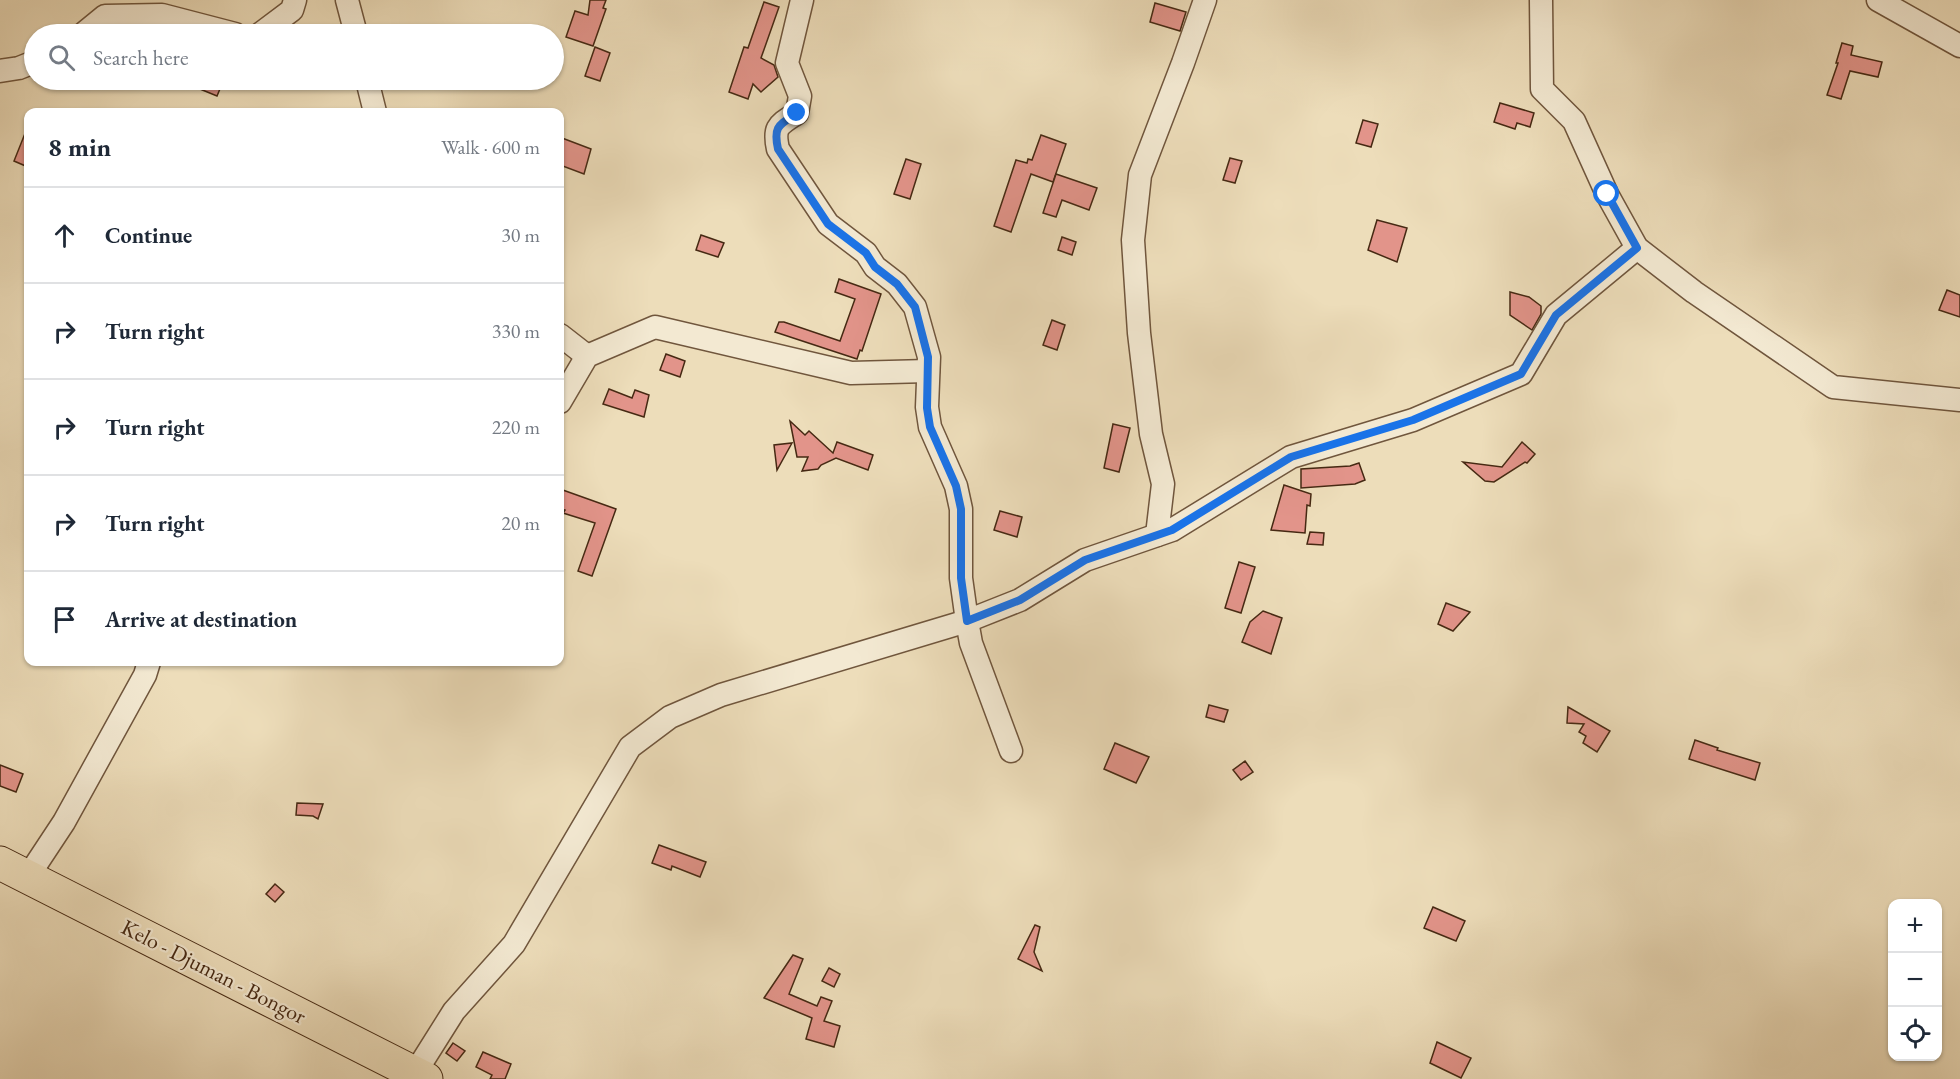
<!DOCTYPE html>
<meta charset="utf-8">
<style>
body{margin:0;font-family:"EB Garamond",serif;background:#f2f2f3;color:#1f2937}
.controls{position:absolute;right:18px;bottom:18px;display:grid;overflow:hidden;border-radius:12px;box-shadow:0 2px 4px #0004}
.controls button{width:54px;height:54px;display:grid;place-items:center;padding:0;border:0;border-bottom:2px solid #e0e1e3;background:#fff;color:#1f2937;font:30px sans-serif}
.stop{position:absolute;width:18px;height:18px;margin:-14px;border:4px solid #1a73e8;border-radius:50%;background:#fff}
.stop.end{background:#1a73e8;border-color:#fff;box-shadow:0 2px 6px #0008}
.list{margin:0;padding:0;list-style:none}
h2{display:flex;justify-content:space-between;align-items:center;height:78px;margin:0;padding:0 24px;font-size:26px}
h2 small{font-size:20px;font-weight:400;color:#747a83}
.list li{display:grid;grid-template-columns:39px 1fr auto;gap:18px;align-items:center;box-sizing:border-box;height:96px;padding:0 24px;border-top:2px solid #e0e1e3}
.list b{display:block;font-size:22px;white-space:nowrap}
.list em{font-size:20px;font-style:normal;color:#747a83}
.icon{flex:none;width:33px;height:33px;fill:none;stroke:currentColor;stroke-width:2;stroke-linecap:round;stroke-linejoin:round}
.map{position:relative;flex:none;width:1960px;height:1079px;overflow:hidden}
.search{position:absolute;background:#fff;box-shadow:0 2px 4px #0004;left:24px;top:24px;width:540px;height:66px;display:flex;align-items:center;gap:15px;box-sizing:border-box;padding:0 21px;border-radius:33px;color:#747a83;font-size:22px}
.panel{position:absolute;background:#fff;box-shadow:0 2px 4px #0004;left:24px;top:108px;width:540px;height:558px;border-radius:12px}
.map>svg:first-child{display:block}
</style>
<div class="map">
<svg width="1960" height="1079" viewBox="0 0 1960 1079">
<rect width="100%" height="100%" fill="#edddba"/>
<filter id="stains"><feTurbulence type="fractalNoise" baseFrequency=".00333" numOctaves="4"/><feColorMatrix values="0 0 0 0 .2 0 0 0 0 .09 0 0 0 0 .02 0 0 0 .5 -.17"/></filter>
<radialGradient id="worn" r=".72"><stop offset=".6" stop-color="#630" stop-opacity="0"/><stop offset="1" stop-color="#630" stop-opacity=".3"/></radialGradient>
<g fill="#e2948a" stroke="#462913" stroke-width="1.5">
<path d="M590,0H606L603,8L606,9L593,46L566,37L575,11L588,15Z"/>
<path d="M764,2L779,7L761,58L774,65L778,77L761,92L753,84L748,99L729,92L744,47L748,48Z"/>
<path d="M1155,3L1186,12L1180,31L1150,22Z"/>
<path d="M1842,43L1853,46L1851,55L1882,62L1878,77L1850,71L1841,99L1827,95L1838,63H1836Z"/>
<path d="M595,47L610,53L600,81L585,76Z"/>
<path d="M178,80H212L222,84L217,96Z"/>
<path d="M1500,103L1534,113L1530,127L1517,123L1515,129L1494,122Z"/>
<path d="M1363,120L1378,124L1371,147L1356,143Z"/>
<path d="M28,126V167L14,161Z"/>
<path d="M1041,135L1066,144L1053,182L1031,174L1011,232L994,226L1016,160L1027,163L1028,159L1032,160Z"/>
<path d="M562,138L591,149L584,174L560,165V146Z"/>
<path d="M1230,158L1242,161L1235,183L1223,180Z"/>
<path d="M906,159L921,164L910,199L894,194Z"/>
<path d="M1056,174L1097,188L1089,210L1062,200L1056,217L1043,213Z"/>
<path d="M1377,220L1407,228L1397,262L1368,250Z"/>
<path d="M701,235L724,243L718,257L696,250Z"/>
<path d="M1062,237L1076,242L1072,255L1058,250Z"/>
<path d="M839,279L881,294L862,351L860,350L857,359L775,332L779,322H784L840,341L855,299L835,292Z"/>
<path d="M1947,290L1960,295V317L1939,310Z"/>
<path d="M1510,292L1529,297L1541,306V314L1532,330L1510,315Z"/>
<path d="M1052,320L1065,325L1057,350L1043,345Z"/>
<path d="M666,354L685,361L680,377L660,370Z"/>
<path d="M609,389L632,398L635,390L649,395L644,417L603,404Z"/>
<path d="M790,421L805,435L809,431L833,453L837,442L873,455L868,470L836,458L821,465L818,469L802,471L808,457H797Z"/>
<path d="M1113,424L1130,428L1119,472L1104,468Z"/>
<path d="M1522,442L1535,454L1527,463L1525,462L1494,482L1485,481L1463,462L1502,467Z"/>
<path d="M792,443L777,470L774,445Z"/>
<path d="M1359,463L1365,480L1355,484L1301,488V469L1350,466Z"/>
<path d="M1284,485L1311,494L1310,506L1307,505L1305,533L1271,530Z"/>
<path d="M560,489L616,509L592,576L578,571L595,523L563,513L565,510L560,508Z"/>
<path d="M1000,511L1022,517L1017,537L994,530Z"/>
<path d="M1310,532L1324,533L1323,545L1307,544Z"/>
<path d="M1239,562L1255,567L1241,613L1225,608Z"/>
<path d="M1446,603L1470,612L1453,631L1438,624Z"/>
<path d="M1263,611L1282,618L1271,654L1242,642L1250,622Z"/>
<path d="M1209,705L1228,710L1224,722L1206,717Z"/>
<path d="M1568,707L1610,731L1597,752L1583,743L1586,736L1579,732L1584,724L1567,723Z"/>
<path d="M1695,740L1718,748L1717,750L1760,763L1755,780L1689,759Z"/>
<path d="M1115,743L1149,757L1136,783L1104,769Z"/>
<path d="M1245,761L1253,772L1241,780L1233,770Z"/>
<path d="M0,765L23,774L16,792L0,786Z"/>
<path d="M297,803L323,804L318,819L313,816L296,815Z"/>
<path d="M659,845L706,862L700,877L672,866L671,870L652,863Z"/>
<path d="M275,884L284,892L275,902L266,894Z"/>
<path d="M1433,907L1465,921L1456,941L1424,928Z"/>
<path d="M1035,925L1040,927L1034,952L1042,971L1018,959Z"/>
<path d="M793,955L803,959L789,994L817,1006L821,997L832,1001L824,1021L840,1026L834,1047L806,1039L812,1018L764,998Z"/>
<path d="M829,968L840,974L834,987L822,981Z"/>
<path d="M1437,1042L1471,1058L1461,1078L1430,1063Z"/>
<path d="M453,1043L465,1051L457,1061L446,1053Z"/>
<path d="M483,1052L511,1064L505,1079H490L492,1075L476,1067Z"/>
</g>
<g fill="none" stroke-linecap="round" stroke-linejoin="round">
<g stroke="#70563d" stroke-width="25">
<g id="minor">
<path d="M347,0L356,34"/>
<path d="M802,0L787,63L800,96L797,113C779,125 773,126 778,149L828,224L866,253L875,267L897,284L915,307L929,357L927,407L930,427L956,486L961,509V578L967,621L971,643L1011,751"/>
<path d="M1541,0L1542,89L1574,121L1607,194L1637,248L1694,292L1833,387L1960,400"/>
<path d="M1878,0L1960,46"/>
<path d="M83,34L105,16L162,15L235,34"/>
<path d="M260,34L292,10L295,0"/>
<path d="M0,71L19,68L34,62"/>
<path d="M367,80L375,112"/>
<path d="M560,335L587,356"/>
<path d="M560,402L587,356L655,327L851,373L928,371"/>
<path d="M1157,535L1163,484L1151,434L1139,333L1133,240L1140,175L1183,63L1205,0"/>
<path d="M27,878L64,822L145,675L149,662"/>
<path d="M413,1079L415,1073L454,1011L514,944L630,747L670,717L721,695L967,621L1020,600L1085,560L1172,530L1291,457L1413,420L1521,374L1556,315L1637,248"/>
</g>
</g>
<g stroke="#462913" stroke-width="35">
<path id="highway" d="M0,863L426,1079"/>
</g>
<use href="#minor" stroke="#f3e9d2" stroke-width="22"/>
<use href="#highway" stroke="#edddba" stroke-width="33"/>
</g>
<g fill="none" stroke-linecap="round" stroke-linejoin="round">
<path stroke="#1a73e8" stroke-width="8" d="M797,113C779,125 773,126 778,149L828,224L866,253L875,267L897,284L915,307L928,357L927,408L930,427L956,486L961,509V578L967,621L1020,600L1085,560L1172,530L1291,457L1413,420L1521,374L1556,315L1637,248L1607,194"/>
</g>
<g text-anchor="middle" stroke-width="4.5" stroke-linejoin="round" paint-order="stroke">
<g font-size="22" fill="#462913" stroke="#f3e9d2">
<text transform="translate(214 971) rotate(27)" y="8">Kelo - Djuman - Bongor</text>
</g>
</g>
<rect width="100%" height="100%" filter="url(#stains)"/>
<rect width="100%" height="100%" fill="url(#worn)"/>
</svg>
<div class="controls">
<button>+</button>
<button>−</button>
<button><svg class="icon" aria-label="locate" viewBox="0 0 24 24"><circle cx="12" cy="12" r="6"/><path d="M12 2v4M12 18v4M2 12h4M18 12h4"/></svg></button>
</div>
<div class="stop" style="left:1607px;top:194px"></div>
<div class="stop end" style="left:797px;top:113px"></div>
<div class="search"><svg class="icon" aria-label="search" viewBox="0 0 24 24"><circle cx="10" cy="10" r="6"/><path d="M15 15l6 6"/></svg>Search here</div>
<section class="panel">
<h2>8 min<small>Walk · 600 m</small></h2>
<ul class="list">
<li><svg class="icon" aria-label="ahead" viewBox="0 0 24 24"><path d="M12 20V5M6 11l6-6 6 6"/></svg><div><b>Continue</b></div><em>30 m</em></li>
<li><svg class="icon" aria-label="right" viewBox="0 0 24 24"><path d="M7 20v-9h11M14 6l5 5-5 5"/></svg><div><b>Turn right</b></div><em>330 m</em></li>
<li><svg class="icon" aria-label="right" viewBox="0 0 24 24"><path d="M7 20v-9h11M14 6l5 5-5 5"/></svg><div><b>Turn right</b></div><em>220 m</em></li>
<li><svg class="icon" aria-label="right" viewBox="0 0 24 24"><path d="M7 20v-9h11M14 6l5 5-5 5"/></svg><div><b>Turn right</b></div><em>20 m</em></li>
<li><svg class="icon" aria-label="arrive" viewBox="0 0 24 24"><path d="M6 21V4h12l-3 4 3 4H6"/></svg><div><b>Arrive at destination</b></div></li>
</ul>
</section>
</div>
